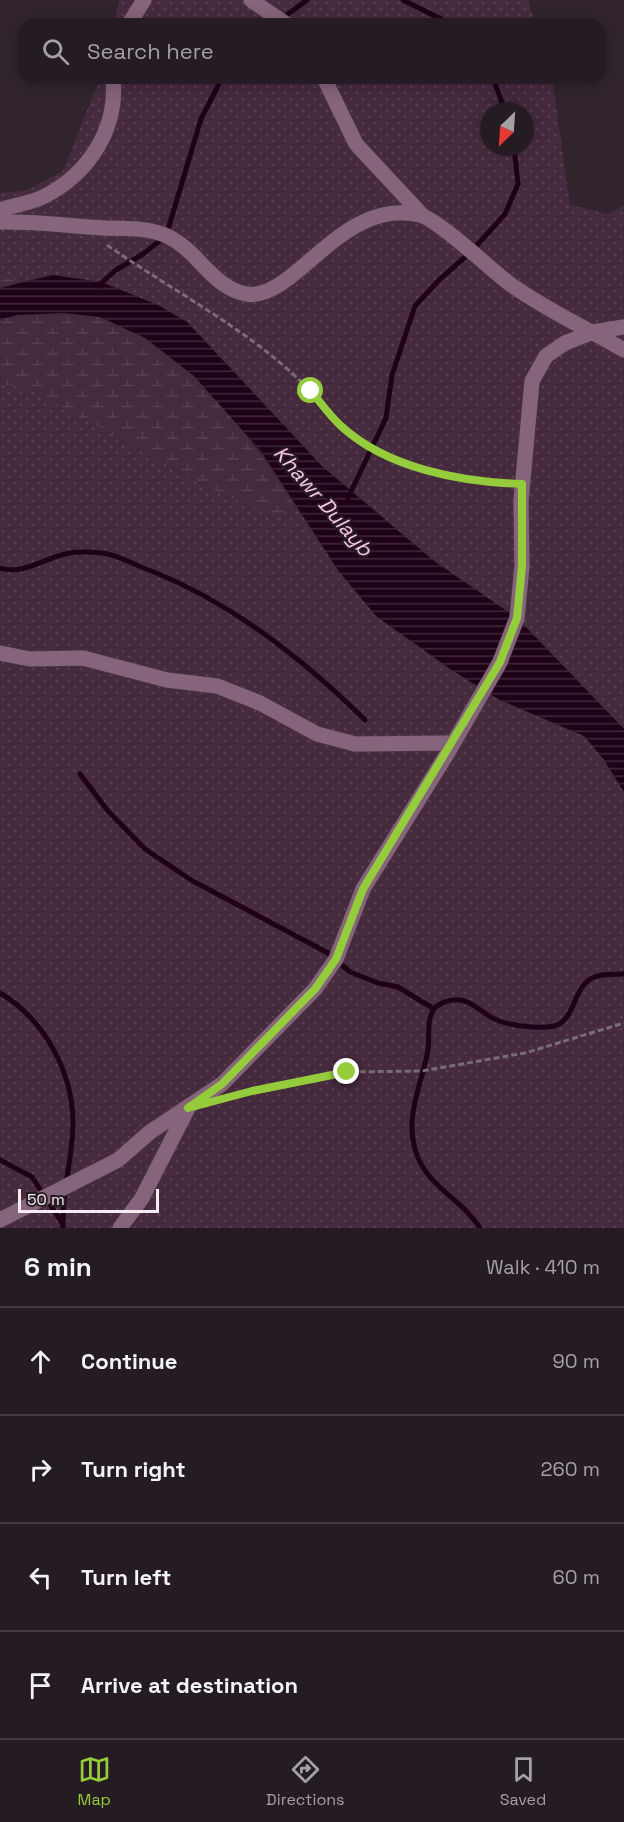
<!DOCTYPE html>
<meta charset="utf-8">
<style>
body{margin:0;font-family:"Space Grotesk",sans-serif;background:#31282f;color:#f1f3f6}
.compass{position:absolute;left:480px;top:102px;width:54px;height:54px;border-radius:50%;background:#251b22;box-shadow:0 3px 15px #0003;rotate:205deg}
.scale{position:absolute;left:18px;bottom:15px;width:141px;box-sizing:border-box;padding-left:6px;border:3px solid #f5ebf1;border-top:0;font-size:16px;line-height:21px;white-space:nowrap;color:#f5ebf1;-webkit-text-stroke:4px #271b23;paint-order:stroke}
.stop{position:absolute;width:18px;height:18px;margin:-14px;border:4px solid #94cc3b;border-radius:50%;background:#fff}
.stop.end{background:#94cc3b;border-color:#fff;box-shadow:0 2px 6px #0008}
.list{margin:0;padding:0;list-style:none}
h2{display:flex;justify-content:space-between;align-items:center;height:78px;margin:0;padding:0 24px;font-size:26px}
h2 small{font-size:20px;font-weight:400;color:#a3a1a5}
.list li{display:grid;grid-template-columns:39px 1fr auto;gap:18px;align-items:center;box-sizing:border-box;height:108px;padding:0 24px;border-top:2px solid #423940}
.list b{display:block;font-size:22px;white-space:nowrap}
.list em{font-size:20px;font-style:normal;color:#a3a1a5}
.icon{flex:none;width:33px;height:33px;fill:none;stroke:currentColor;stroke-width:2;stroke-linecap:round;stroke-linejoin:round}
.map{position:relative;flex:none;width:624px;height:1228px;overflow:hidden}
.search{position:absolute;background:#251b22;box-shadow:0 3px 15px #0003;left:18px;right:18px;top:18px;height:66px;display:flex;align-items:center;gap:15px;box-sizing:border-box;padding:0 21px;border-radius:18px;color:#a3a1a5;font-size:22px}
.sheet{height:510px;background:#251b22}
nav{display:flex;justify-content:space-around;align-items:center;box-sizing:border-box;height:84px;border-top:2px solid #423940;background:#251b22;font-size:16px;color:#a3a1a5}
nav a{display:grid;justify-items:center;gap:3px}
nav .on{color:#94cc3b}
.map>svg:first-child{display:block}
</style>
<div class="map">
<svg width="624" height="1228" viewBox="0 0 624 1228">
<defs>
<pattern id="green-dots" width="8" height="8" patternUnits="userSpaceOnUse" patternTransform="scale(1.5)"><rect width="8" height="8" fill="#462a3e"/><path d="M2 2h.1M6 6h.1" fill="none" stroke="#583f51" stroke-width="1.8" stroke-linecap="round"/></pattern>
<pattern id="wetland-marsh" width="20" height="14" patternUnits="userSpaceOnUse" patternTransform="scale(1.5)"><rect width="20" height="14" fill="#462a3e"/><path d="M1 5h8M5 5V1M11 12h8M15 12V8" fill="none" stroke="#583f51"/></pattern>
<pattern id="water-rules" width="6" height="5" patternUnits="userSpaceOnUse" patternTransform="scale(1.5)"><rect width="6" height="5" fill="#1f0218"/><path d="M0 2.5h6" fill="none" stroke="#40273a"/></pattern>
</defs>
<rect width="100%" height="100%" fill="#31242d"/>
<g fill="url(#green-dots)" fill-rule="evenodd">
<path d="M120,0H528L535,24H113Z"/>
<path d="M100,78H552L570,205L608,214L624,205V729L517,618L434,561L323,467L187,322L158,305L101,282L53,275L30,280L0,278V193L27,190L63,171ZM489,111H525V147H489Z"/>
<path d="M0,384L28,388L224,496L275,514L298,510L338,570L376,616L453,671L500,700L584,736L604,759L624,792V1228H0Z"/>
</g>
<g fill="url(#wetland-marsh)">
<path d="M0,278L30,280L0,288Z"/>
<path d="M64,313C75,314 89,314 100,317C184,341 254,440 298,510L275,514L224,496L28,388L0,384V320L17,315Z"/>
</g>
<path fill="url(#water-rules)" d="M53,275L101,282L158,305L187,322L323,467L434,561L517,618L624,729V792L604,760L584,736L500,700L453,671L376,616L338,570L261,451L194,376L145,338L100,317L64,313L17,315L0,320V288Z"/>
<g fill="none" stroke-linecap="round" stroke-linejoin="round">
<g stroke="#1f0218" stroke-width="5">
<path d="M403,0L451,24"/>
<path d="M283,18L307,0"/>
<path d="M493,78L505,111"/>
<path d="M98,286L116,270L143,254L166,236L201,119L222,78"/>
<path d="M348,498L386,418L392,375L415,306L439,280L471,252L505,214L518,184L514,147"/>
<path d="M0,568C24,576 47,556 70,553C80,551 92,552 102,553C115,554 129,562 141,567C227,599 300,656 365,720"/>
<path d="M80,774L108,811L145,849L191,880L328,953L350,972L378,983L398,987L434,1009"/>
<path d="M0,993C44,1019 73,1072 73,1123C73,1158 61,1193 63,1228"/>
<path d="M0,1160L32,1177L62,1223"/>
<path d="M480,1228C463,1200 426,1186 416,1152C404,1116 422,1084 428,1050C430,1037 426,1021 434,1009C438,1004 448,1000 454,1000C471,998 484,1016 499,1021C514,1026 538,1029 554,1026C575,1021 573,988 592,978C602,973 614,975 624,974"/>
</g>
<g stroke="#4c4048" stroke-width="16">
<g id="minor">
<path d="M251,0L286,24"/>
<path d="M129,24L144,0"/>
<path d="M324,78L356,144L423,216"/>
<path d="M0,210C14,205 32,203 45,196C89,173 118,129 113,78"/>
<path d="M0,222C37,221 68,226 104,228C125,229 147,227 167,236C198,250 211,287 246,294C295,302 341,196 420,215C439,220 491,270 510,284C546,310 586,328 624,350"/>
<path d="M0,653L30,659L83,658L167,680L217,686L260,703L317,734L355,744L453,743"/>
<path d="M0,1220L118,1160L150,1132L222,1084L315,989L336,959L363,889L447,754L500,662L517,618L522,566L521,501L532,381L546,356L565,343L593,332L624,327"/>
<path d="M120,1228L142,1198L188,1108"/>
</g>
</g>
<g stroke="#796d75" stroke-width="3" stroke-dasharray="6 3" stroke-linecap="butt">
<path d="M107,245C160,282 217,313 267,352C282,364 298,378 312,392C322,403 330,416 342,426C384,464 453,481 508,483"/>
<path d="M236,1095L347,1072L422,1071L525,1053L624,1023"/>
</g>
<use href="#minor" stroke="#86647b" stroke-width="15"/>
</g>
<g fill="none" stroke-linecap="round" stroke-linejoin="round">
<path stroke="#94cc3b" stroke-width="8" d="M311,391C321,403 330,416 341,426C388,469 462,482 522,484V566L517,618L500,662L363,889L336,959L315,989L222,1084L188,1108L252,1091L347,1072"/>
</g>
<g text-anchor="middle" stroke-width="4.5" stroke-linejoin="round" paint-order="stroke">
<g font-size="21" font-style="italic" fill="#fac5e9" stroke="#271b23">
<text transform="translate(323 501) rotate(49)" y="7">Khawr Dulayb</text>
</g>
</g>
</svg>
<svg class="compass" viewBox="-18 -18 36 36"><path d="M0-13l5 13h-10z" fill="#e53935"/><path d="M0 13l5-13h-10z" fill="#a3a1a5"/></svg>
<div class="scale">50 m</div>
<div class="stop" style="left:311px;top:391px"></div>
<div class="stop end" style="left:347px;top:1072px"></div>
<div class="search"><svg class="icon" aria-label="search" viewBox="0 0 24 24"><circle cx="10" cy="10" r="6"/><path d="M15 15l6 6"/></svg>Search here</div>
</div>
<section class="sheet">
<h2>6 min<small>Walk · 410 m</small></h2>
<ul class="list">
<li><svg class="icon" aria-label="ahead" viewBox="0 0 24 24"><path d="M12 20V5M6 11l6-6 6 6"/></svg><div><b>Continue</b></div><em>90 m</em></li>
<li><svg class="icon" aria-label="right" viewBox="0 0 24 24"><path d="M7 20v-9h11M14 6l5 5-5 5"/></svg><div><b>Turn right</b></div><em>260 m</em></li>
<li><svg class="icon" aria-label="left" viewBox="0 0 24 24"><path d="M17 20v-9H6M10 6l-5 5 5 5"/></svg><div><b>Turn left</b></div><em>60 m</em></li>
<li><svg class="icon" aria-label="arrive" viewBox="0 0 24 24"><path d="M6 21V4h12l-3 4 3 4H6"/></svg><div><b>Arrive at destination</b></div></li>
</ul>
</section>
<nav>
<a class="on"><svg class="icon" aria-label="map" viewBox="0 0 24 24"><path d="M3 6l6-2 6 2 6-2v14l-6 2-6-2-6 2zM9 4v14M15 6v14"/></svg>Map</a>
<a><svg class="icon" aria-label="directions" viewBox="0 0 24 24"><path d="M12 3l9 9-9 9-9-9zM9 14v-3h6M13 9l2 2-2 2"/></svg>Directions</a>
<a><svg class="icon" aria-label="saved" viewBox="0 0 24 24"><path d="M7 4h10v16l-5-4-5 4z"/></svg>Saved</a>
</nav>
